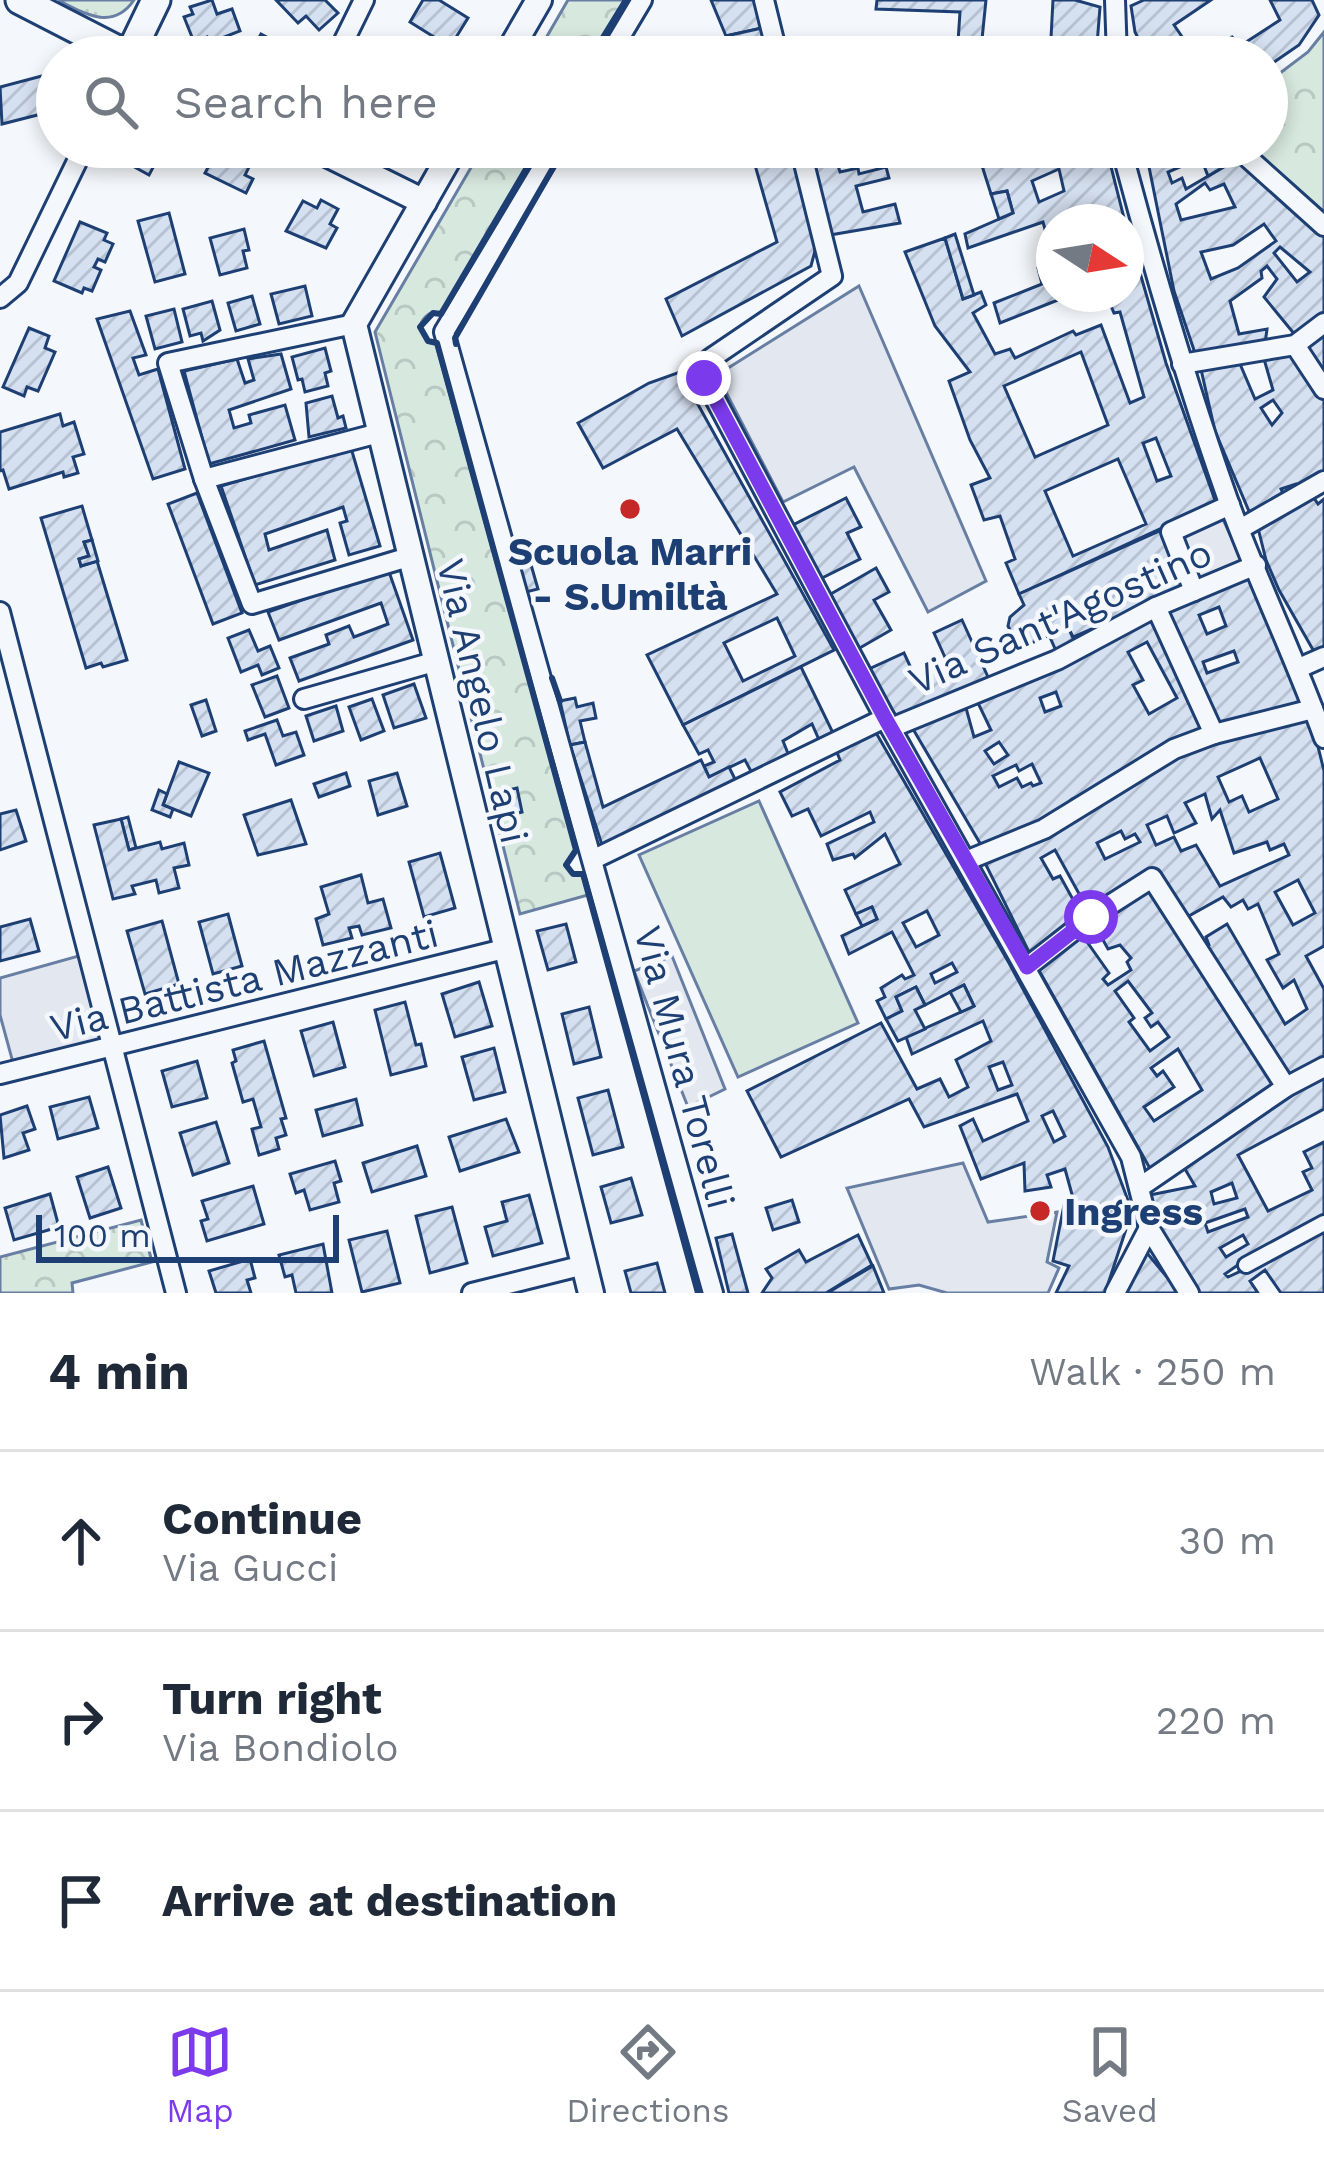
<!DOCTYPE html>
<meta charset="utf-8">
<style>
body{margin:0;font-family:"Work Sans",sans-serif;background:#f2f2f3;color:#1f2937}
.compass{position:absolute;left:1036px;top:204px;width:108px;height:108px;border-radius:50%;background:#fff;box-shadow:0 6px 18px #0003;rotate:102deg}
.scale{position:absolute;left:36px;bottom:30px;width:303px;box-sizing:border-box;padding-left:12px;border:6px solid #1d3f73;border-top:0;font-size:33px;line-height:42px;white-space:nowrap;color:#1d3f73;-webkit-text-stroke:9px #f4f7fb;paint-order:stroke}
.stop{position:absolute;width:36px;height:36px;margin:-27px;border:9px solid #7c3aed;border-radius:50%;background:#fff}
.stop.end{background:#7c3aed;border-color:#fff;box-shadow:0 3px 12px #0008}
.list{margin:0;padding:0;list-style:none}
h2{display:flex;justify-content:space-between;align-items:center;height:156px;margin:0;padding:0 48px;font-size:51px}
h2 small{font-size:39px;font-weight:400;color:#747a83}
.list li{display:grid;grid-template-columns:78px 1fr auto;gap:36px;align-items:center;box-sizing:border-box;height:180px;padding:0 48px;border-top:3px solid #e0e1e3}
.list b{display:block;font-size:45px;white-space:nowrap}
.list p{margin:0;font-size:39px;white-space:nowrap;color:#747a83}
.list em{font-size:39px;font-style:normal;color:#747a83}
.icon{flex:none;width:66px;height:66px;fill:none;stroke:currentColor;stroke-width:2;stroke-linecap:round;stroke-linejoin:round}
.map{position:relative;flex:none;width:1324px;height:1293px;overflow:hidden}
.search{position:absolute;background:#fff;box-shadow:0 6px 18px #0003;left:36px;right:36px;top:36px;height:132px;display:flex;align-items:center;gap:30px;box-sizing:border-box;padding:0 42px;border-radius:66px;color:#747a83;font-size:45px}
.sheet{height:696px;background:#fff}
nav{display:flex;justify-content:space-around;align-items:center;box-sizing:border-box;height:168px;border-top:3px solid #e0e1e3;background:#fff;font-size:33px;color:#747a83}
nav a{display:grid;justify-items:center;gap:6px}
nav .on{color:#7c3aed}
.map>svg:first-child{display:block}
</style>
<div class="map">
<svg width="1324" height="1293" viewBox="0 0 1324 1293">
<defs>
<pattern id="grass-tufts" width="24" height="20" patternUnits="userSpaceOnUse" patternTransform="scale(3)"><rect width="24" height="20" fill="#d7e8df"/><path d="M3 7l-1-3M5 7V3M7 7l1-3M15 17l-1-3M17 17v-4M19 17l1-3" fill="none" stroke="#b8c8c3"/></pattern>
<pattern id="park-crowns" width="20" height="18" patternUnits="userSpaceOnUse" patternTransform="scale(3)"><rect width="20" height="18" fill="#d7e8df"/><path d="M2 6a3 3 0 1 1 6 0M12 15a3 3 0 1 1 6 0" fill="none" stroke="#b8c8c3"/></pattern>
<pattern id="building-hatch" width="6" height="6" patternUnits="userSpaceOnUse" patternTransform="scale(3)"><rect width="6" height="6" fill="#d5e0f0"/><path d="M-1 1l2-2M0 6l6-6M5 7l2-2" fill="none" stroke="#b6c1d1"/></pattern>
</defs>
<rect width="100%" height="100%" fill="#f4f7fb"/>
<path fill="url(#grass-tufts)" stroke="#687fa3" stroke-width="3" d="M58,0H134C113,31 85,14 58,0Z"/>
<g fill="url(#park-crowns)" stroke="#687fa3" stroke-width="3">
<path d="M568,0H625L590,57H535Z"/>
<path d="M1324,32V217L1243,147H1267V83L1308,52Z"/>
<path d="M483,147H538L441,313C429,311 424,316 419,327L428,342L436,344L575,849L566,865L573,874L582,875L588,895L520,914L375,332Z"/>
<path d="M141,1220L152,1262L72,1283L73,1293H0V1257Z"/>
</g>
<path fill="#d7e8df" stroke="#687fa3" stroke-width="3" d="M759,801L858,1023L738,1077L639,855Z"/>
<g fill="#e3e8f0" stroke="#687fa3" stroke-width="3">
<path d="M859,286L986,581L928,612L854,467L783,502L717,375Z"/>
<path d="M1221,515L1243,562L1196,582L1177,535Z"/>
<path d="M89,953L112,1045L15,1070L0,1015V978Z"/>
<path d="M672,956L725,1089L688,1107L634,971Z"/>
<path d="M963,1163L988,1222L1057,1212L1047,1262L1059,1268L1048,1293H947L919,1285L889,1289L847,1188Z"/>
</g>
<g fill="url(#building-hatch)" stroke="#1d3f73" stroke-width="3" fill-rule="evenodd">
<path d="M212,0L217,14L232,9L240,31L209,43L207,37L194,42L184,17L193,14L190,7Z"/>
<path d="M276,0H325L338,13L319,30L306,16L298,23Z"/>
<path d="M423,0H439L468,18L450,47L410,22Z"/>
<path d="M711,0H755L762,28L726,36Z"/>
<path d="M877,0H986L981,49L1011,50V57H957L960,12L876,9Z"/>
<path d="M1053,0H1075L1100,7L1096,57H1050Z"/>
<path d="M1144,0H1211L1174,25L1196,57H1151L1145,52L1135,32L1131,6Z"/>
<path d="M1270,0H1312L1319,15L1299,45L1267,67V57H1200L1232,37L1240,46L1280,20Z"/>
<path d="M762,28L770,57H731L726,36Z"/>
<path d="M261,34L304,57H248Z"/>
<path d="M57,72V110L2,124L0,87Z"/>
<path d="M124,147H164L149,175L118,158Z"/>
<path d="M206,147H234L232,151L252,161L245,175L253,179L246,193L205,173L213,158L203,153Z"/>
<path d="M386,147H424L415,163Z"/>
<path d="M751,147H791L792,149L753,158Z"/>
<path d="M811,147H864L866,154L837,162L840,172L858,168L859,174L886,167L889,178L856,186L863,212L895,204L900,223L830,235Z"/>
<path d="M976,147H1023L1026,164L1056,160L1054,147H1106L1125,222H1054V229L1046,233L1043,222L968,248L965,234L1013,213L1007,191L991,194ZM1059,169L1064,191L1039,202L1032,181Z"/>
<path d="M1145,147H1226L1168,172L1172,183L1182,178L1186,189L1239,158L1324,232V312L1296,336L1264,297L1277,279L1267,266L1261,271L1262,278L1230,301L1239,334L1267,329L1265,344L1196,356L1174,291ZM1205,183L1210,190L1224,184L1235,207L1181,220L1176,204ZM1264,224L1276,241L1238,268L1211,279L1201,252L1233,245ZM1280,247L1310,272L1297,282L1274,253Z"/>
<path d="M1226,147L1239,158L1208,176L1201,158Z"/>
<path d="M792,149L817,243L811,266L682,336L666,299L777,242L753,158Z"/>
<path d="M1007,191L1013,213L999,219L991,194Z"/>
<path d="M321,200L338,209L330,224L337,228L326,248L286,231L303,201L317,208Z"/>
<path d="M169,213L185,274L155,282L138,221Z"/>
<path d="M80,222L107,233L104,240L113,244L105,262L98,259L94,267L101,270L92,291L84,288L82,293L54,281Z"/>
<path d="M1126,224L1166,363L1216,503L1019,594L1006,563L1015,559L1000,516L984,520L971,485L990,478L970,440L949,381L970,372L935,326L905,252L945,238L963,299L981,292L986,305L973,313L995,354L1010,349L1015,358L1073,331L1076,335L1101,325L1130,403L1144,397L1120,312L1114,313L1106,294H1126ZM1081,352L1108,425L1035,457L1004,386ZM1156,438L1171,476L1157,481L1143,443ZM1118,459L1146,524L1073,556L1045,491Z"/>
<path d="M244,229L249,250L243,251L247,268L220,275L210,238Z"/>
<path d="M955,234L974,295L963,299L945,238Z"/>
<path d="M1054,261V294H1073L1000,323L994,303L1042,284L1038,268Z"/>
<path d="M305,286L312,316L279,324L271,294Z"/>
<path d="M252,296L260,324L236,331L228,303Z"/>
<path d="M212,301L220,330L203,341L201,333L190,336L183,309Z"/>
<path d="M174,309L182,342L155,349L146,316Z"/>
<path d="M130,311L146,355L133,358L139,375L158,369L185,469L153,479L97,319Z"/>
<path d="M29,328L49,336L45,348L55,352L38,391L27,387L24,396L3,387Z"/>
<path d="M1324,333V378L1304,345Z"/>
<path d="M325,348L331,371L325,373L328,386L305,392L302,379L298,380L292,357Z"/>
<path d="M1294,351L1324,400V473L1300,490L1296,484L1281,489L1285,498L1251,516L1215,431L1200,365L1240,364L1255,399L1273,390L1264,359ZM1273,400L1282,413L1272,425L1261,408Z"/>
<path d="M281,354L291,389L229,410L234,428L251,423L249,415L285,405L295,440L209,464L184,371L237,359L245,383L254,380L248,359Z"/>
<path d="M680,372L834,650L683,725L647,655L777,594L677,429L603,468L578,423L649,383ZM777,618L795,656L743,681L724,643Z"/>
<path d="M332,396L338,418L343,416L346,428L309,437L306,403Z"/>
<path d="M60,414L63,426L74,422L84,454L73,457L78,473L64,477L63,472L9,489L3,470L0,471V432Z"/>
<path d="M351,448L380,546L349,555L340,523L347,521L343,507L265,534L269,550L327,530L335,560L255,585L221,486Z"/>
<path d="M197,493L242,613L213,624L168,504Z"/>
<path d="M1312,495L1318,504L1324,499V651L1316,655L1279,590L1266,560L1258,528Z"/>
<path d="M846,498L861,527L847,533L860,559L820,579L793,525Z"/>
<path d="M82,506L92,540L84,542L89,556L79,559L81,566L97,561L127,660L103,667L101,663L86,668L41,518Z"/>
<path d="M1164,529L1187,587L1073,637L1068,627L1027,645L1014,638L1008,626L1010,617L1024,605L1019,594Z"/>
<path d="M523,537L538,589L526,592L512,540Z"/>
<path d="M92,540L98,561L81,566L79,559L89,556L84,542Z"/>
<path d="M876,568L889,592L874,600L891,630L858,649L829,595Z"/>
<path d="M388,569L413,640L299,681L290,658L329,644L326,635L349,626L354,637L388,624L381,603L279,640L268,612Z"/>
<path d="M1250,572L1304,705L1218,729L1165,611ZM1219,607L1226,626L1207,634L1199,615ZM1234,651L1238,662L1207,673L1203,662Z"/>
<path d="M1155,617L1205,726L1109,782L1072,799L1041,827L984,850L913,729L966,708L974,737L991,730L978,703ZM1147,642L1177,698L1149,714L1133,685L1143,680L1128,652ZM1056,692L1061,706L1045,712L1040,698ZM999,742L1008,755L994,764L985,751ZM1032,764L1041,783L1033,786L1031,783L1022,787L1017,778L999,787L993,776L1016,765L1019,771Z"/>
<path d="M962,620L988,677L892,721L869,669L904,653L916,679L948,664L934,633Z"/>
<path d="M1068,627L1076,645L1057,653L1049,635Z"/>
<path d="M249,630L258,651L270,646L279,668L262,675L258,665L241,672L228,638Z"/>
<path d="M801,667L834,735L820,742L812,724L783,741L789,756L753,775L745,760L709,777L704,766L714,762L708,750L699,754L683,725Z"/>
<path d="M277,676L289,708L265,717L252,685Z"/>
<path d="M414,684L426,718L394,728L383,695Z"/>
<path d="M575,698L577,707L593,703L596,718L580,721L585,742L570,745L560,701Z"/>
<path d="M372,699L384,731L361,740L349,707Z"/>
<path d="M206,700L216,731L202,736L191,705Z"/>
<path d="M336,706L343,731L314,741L306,716Z"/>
<path d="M1310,714L1324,771V946L1306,956L1324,989V1056L1284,1077L1204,949L1209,945L1206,937L1227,924L1285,1024L1307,1009L1294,980L1283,988L1267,960L1279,954L1258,904L1248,909L1243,900L1231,907L1223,897L1187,917L1155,871L1031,956L985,863L1124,791L1178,754ZM1260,758L1278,799L1249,812L1242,796L1229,802L1218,777ZM1205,794L1212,819L1220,810L1234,853L1267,842L1270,850L1284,844L1289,855L1220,886L1196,845L1181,851L1174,837L1156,845L1147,825L1167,816L1174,833L1196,823L1185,803ZM1121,831L1125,839L1135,834L1140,842L1105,859L1097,843ZM1055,850L1083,901L1076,905L1060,876L1053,879L1041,858ZM1298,880L1315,913L1293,925L1275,892Z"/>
<path d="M277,720L283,736L296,732L304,755L276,765L265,734L248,740L245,731Z"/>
<path d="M875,731L1009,963L1108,1147L1132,1211L1105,1293H1056L1069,1266L1053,1261L1064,1205L1073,1198L1065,1169L1047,1175L1051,1187L1025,1191L1024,1163L981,1179L960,1126L973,1119L983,1141L1028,1121L1017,1094L924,1127L909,1099L781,1157L747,1091L881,1023L917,1089L940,1079L949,1097L968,1087L956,1060L991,1041L983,1021L912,1054L906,1037L974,1006L964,985L925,1005L916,987L896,997L902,1011L886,1019L877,1001L885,997L881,988L902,975L905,979L914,975L892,932L849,954L842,936L877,919L872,907L856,914L845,890L900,864L885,834L855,858L853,854L833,860L827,844L874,822L870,812L821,836L808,809L792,816L780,792L840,760L836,750ZM927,911L939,935L916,947L903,923ZM952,963L957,972L935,983L931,974ZM1003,1062L1012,1085L998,1090L989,1067ZM1053,1111L1065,1136L1054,1142L1042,1116Z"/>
<path d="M585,742L603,807L701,760L709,777L729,767L737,783L602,845L570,745Z"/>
<path d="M179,762L209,773L191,816L163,805Z"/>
<path d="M346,773L350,786L319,797L314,784Z"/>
<path d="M397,773L407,806L378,815L369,781Z"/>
<path d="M517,788L522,812L509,815L504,791Z"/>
<path d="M159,790L167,794L163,805L173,809L170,817L152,810Z"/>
<path d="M291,800L306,844L258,855L244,815Z"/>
<path d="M16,810L26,841L0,850V814Z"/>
<path d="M128,817L136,848L129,850L121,819Z"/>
<path d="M121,819L129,850L160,842L162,849L184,843L189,865L174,868L179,888L159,893L156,880L132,886L135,894L113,899L94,825Z"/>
<path d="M440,853L455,908L424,917L409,862Z"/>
<path d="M361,875L368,903L383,899L391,928L362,935L359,926L349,928L352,938L323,945L316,919L329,914L321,887Z"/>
<path d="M1149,882L1280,1088L1152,1172L1036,965L1080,932L1109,973L1103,979L1108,985L1131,970L1127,962L1131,958L1120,945L1108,949L1093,922ZM1128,981L1152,1013L1145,1018L1151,1027L1158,1022L1169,1037L1150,1051L1129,1022L1134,1018L1115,991ZM1178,1049L1202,1090L1154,1121L1144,1107L1174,1087L1163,1071L1157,1076L1151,1068Z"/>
<path d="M872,907L877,919L862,926L856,914Z"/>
<path d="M228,914L242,966L213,974L199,922Z"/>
<path d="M30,919L39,951L0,961V927Z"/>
<path d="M162,921L179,984L145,994L127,931Z"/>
<path d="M566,924L576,962L548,970L537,931Z"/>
<path d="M479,982L492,1026L455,1037L442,994Z"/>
<path d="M964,985L974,1006L961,1012L950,992Z"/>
<path d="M916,987L925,1005L915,1010L925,1029L898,1041L886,1019L902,1011L896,997Z"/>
<path d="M405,1002L416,1045L421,1044L426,1066L391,1075L375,1010Z"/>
<path d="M589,1007L601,1057L574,1064L562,1014Z"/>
<path d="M333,1022L345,1067L314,1076L301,1031Z"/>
<path d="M264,1041L286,1118L281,1119L286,1135L276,1138L279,1149L259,1155L252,1129L261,1127L253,1099L243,1102L232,1063L236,1061L233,1050Z"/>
<path d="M494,1048L505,1092L474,1100L462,1057Z"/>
<path d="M197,1061L207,1098L172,1107L162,1071Z"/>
<path d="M1324,1072V1109L1238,1155L1268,1211L1312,1190L1303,1172L1312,1168L1304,1152L1324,1142V1219L1255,1253L1225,1274L1228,1277L1304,1242L1324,1228V1293H1281L1265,1270L1250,1281L1258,1293H1196L1156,1225L1150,1195L1195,1186L1182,1164ZM1232,1183L1237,1198L1214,1204L1211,1192ZM1245,1209L1248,1217L1208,1232L1205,1223ZM1243,1235L1248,1244L1226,1257L1220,1248Z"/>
<path d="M608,1090L623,1147L593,1155L578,1098Z"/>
<path d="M89,1097L98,1128L58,1139L50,1107Z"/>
<path d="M356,1099L362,1125L323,1136L316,1110Z"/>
<path d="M27,1106L35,1129L23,1133L29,1150L4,1158L0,1115Z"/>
<path d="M506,1119L519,1152L460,1171L449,1137Z"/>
<path d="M216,1122L229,1163L193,1175L180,1133Z"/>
<path d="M417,1146L426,1176L372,1192L363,1163Z"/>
<path d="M335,1161L341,1181L334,1183L339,1202L310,1210L304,1190L296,1193L290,1174Z"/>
<path d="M108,1167L121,1208L90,1218L77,1177Z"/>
<path d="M631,1178L642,1215L611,1223L601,1187Z"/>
<path d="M253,1186L264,1224L207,1241L201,1221L208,1219L202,1201Z"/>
<path d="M50,1194L59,1227L14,1240L5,1208Z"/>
<path d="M529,1195L542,1243L493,1256L485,1227L507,1221L502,1202Z"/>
<path d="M792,1200L799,1222L773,1230L766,1208Z"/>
<path d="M452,1207L467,1263L430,1273L416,1216Z"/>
<path d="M387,1231L400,1283L362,1292L349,1240Z"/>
<path d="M732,1234L748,1293H729L716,1238Z"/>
<path d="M858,1235L872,1265L826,1293H762L772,1278L766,1269L799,1250L806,1262Z"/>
<path d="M323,1244L332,1293H296L292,1275L285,1277L279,1255Z"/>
<path d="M1147,1253L1180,1293H1126Z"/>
<path d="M250,1259L255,1278L247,1280L251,1293H216L209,1271Z"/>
<path d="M657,1263L665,1293H631L625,1271Z"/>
<path d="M873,1266L884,1293H827Z"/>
</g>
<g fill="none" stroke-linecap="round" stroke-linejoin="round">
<g stroke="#1d3f73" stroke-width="20">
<path id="pedestrian" d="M1246,1265L1324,1223"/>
</g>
<g stroke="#1d3f73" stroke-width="24">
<g id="minor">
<path d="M764,0L778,57"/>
<path d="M1115,0L1117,57"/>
<path d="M336,57L364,0"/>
<path d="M608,57L642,0"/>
<path d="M555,147L444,332L713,1293"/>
<path d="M800,147L832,276L710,359L703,368L704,378L885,718L1131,1157L1149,1228L1189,1293"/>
<path d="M1124,147L1126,166C1156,278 1189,390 1228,500C1257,580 1295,657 1324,738"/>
<path d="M1236,147L1324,226"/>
<path d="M0,298L18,283L84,147"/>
<path d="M1295,345L1324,389"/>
<path d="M1182,364L1295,345L1324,323"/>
<path d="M379,433L204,479L252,604L412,556"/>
<path d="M204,479L168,363L354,324"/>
<path d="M1240,529L1324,481"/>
<path d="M1194,591L1171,532L1230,505"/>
<path d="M1156,607L1214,734"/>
<path d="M0,612L176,1293"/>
<path d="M1299,668L1324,657"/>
<path d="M304,699L437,661"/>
<path d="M891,728L1057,660L1156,607L1256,565"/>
<path d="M594,859L885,718"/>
<path d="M968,860L1044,829L1174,749L1214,734L1313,709"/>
<path d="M1027,967L1091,917L1152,878L1286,1087"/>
<path d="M0,1074L504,949"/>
<path d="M1140,1187L1286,1087L1324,1067"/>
<path d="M472,1293L584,1265"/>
<path d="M1115,1293L1149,1228"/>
</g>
</g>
<g stroke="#1d3f73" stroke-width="30">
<g id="tertiary">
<path d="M506,57L539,0"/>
<path d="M313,147L424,202"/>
<path d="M455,147L354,324L591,1293"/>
</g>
</g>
<g stroke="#1d3f73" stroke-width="33">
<path id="secondary" d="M20,0L129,56L156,0"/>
</g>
<use href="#pedestrian" stroke="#f4f7fb" stroke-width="14"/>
<use href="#minor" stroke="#f4f7fb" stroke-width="18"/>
<use href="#tertiary" stroke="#f4f7fb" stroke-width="24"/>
<use href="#secondary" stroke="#f4f7fb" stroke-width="27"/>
<g stroke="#1d3f73" stroke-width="6">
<path d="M591,57L626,0"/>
<path d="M539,147L441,314L433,313L420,327L428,341L437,343L576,850L566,865L573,874H583L698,1293"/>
<path d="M456,344L455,338L565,147"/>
<path d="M552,678L560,701"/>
</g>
</g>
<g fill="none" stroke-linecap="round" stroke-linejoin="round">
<path stroke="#7c3aed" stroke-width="15" d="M704,378L885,718L1027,967L1091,917"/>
</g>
<g fill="#c62828" stroke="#f4f7fb" stroke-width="4.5">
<circle cx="630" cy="509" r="12"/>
<circle cx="1040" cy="1211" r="12"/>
</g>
<g text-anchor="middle" stroke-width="9" stroke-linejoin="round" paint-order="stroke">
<g font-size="39" font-weight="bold" fill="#1d3f73" stroke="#f4f7fb">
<text x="630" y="565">Scuola Marri<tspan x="630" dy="45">- S.Umiltà</tspan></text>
<text x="1064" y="1225" text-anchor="start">Ingress</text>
</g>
<g font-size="39" fill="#1d3f73" stroke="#f4f7fb">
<text transform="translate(1060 616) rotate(-24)" y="14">Via Sant'Agostino</text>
<text transform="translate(483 701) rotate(77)" y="14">Via Angelo Lapi</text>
<text transform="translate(244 980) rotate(-14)" y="14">Via Battista Mazzanti</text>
<text transform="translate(685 1067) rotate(75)" y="14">Via Mura Torelli</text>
</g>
</g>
</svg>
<svg class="compass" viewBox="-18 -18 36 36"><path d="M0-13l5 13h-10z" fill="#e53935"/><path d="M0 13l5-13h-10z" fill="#747a83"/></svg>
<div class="scale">100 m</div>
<div class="stop" style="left:1091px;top:917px"></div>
<div class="stop end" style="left:704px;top:378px"></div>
<div class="search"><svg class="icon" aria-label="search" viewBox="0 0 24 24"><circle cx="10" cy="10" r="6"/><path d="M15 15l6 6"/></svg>Search here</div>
</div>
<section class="sheet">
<h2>4 min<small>Walk · 250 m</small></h2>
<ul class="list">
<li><svg class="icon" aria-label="ahead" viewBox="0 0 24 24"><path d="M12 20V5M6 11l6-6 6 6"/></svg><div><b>Continue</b><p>Via Gucci</p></div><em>30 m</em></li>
<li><svg class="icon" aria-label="right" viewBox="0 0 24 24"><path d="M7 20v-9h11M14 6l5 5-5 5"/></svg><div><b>Turn right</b><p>Via Bondiolo</p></div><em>220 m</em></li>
<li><svg class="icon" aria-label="arrive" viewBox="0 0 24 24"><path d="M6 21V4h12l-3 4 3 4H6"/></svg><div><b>Arrive at destination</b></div></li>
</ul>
</section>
<nav>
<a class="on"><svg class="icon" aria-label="map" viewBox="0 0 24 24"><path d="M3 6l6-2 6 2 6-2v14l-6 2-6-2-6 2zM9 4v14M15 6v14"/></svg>Map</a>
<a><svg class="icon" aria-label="directions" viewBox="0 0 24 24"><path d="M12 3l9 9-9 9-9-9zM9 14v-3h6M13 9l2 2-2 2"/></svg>Directions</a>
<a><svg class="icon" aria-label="saved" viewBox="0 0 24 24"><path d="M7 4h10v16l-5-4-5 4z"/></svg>Saved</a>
</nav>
